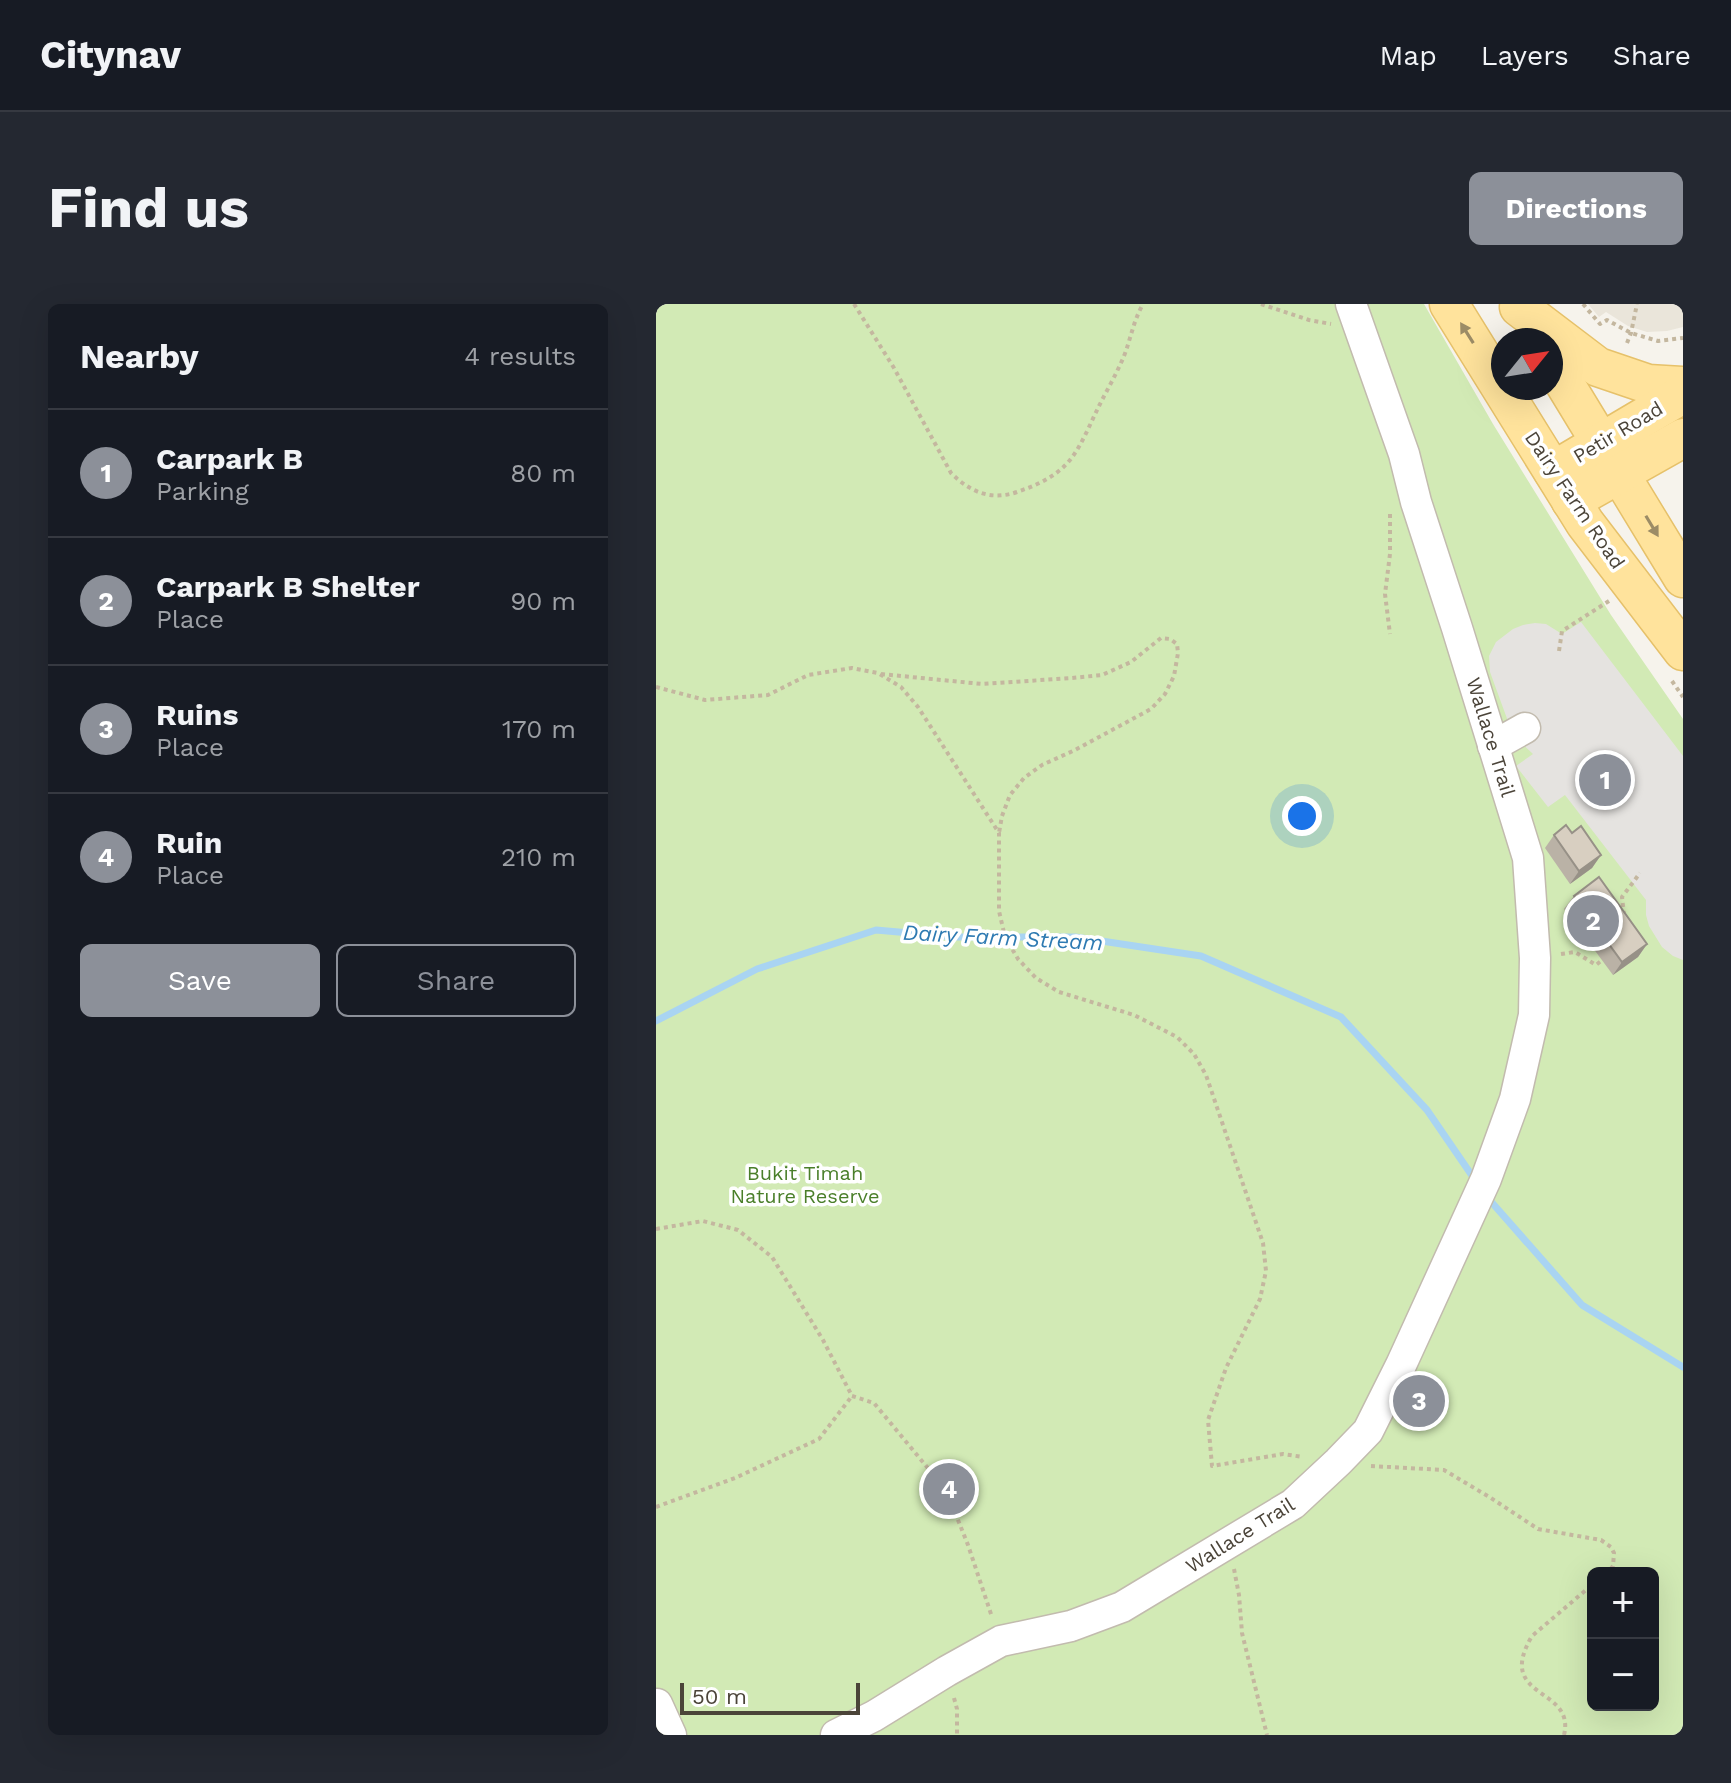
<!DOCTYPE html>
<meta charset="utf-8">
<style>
body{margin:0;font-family:"Work Sans",sans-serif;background:#242831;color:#f1f3f6}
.controls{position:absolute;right:24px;bottom:24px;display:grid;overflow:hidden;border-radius:12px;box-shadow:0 8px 32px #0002}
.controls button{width:72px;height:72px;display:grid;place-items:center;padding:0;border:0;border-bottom:2px solid #363941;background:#171b24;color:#f1f3f6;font:40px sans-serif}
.compass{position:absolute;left:835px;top:24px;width:72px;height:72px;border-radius:50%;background:#171b24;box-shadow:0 8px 32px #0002;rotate:60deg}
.scale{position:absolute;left:24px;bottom:20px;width:180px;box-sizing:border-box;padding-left:8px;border:4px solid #4b4439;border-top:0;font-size:22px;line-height:28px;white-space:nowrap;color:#4b4439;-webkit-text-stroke:6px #fff;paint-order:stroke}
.you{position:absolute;left:646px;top:512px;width:28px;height:28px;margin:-20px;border:6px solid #fff;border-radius:50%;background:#1a73e8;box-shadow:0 0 0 12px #1a73e833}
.badge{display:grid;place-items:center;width:52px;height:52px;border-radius:50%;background:#8c9099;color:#fff;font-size:26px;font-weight:700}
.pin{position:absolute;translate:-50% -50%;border:4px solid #fff;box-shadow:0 2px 8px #0006}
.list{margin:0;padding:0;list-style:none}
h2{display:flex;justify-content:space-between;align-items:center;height:104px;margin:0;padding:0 32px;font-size:34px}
h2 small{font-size:26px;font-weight:400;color:#9ea1a6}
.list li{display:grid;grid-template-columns:52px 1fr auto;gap:24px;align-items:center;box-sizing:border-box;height:128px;padding:0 32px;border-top:2px solid #363941}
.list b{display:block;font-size:30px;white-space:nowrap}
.list p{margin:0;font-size:26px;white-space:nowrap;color:#9ea1a6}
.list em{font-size:26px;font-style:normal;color:#9ea1a6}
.actions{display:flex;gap:16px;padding:24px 32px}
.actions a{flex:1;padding:18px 0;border:2px solid #8c9099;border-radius:12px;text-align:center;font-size:28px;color:#8c9099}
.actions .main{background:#8c9099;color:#fff}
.map{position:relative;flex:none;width:1027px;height:1431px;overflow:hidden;border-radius:12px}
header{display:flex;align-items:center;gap:48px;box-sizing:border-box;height:112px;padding:0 40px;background:#171b24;border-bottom:2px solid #363941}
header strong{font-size:38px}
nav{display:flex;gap:44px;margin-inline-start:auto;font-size:28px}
.intro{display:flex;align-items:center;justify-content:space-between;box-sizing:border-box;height:192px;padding:0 48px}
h1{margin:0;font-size:56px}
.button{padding:20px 36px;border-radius:12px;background:#8c9099;color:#fff;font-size:28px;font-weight:700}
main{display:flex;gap:48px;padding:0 48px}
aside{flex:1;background:#171b24;border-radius:12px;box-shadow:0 8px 32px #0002}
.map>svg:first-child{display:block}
</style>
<header>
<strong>Citynav</strong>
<nav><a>Map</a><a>Layers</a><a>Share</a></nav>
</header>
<div class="intro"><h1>Find us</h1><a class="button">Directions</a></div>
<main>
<aside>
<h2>Nearby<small>4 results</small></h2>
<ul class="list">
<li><span class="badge">1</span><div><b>Carpark B</b><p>Parking</p></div><em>80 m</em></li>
<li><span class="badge">2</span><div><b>Carpark B Shelter</b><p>Place</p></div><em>90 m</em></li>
<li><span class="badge">3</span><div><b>Ruins</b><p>Place</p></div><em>170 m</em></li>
<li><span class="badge">4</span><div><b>Ruin</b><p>Place</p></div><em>210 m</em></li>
</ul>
<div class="actions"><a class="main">Save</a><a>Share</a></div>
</aside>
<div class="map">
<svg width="1027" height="1431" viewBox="0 0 1027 1431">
<rect width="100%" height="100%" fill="#f6f3ec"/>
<path fill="#eae5da" d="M932,0H1027V23L1011,27L991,28L972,22L950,8L943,13Z"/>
<path fill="#d2eab5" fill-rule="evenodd" d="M0,0H768L837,120L955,311L1027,415V1431H0ZM937,1269H997V1401H937Z"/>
<path fill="#e5e3e0" d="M925,318L1027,452V656L1017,652L1006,643L993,622L990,611V596L909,491L892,503L860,462L877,450L857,431L834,368L833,352L840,338L857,325L867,321L879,319L890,320L906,330Z"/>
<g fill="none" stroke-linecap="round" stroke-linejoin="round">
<g stroke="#a9d4f2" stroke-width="7">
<path d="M0,717L101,665L220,626L299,633H419L545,652L685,713L771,806L819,876"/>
<path d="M831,893L926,1001L1027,1063"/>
</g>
<g stroke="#c2bbae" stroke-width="33">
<g id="minor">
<path d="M837,442L869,424"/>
<path d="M1,1400L15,1431"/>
<path d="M180,1431L218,1412L291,1367L345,1337L415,1322L466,1303L637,1200L682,1158L712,1127L745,1061L830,875L859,795L878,711L879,654L872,554L801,324L760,198L748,150L695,0"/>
</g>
</g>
<g stroke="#e6c16a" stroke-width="41">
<g id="major">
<path d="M793,0L929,219L1027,347"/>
<path d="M863,3L942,63L992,80L1027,82"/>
<path d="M895,57L1027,274"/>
<path d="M897,167L1027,90"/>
<path d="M915,197L1027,134"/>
</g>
</g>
<g stroke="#c4b79f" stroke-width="4" stroke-dasharray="4 4" stroke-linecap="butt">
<path d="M198,0L238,64L295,169C314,188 335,197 361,188C381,181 400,173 414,156C426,141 434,120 443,102C451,86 461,69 468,52C475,34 477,18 487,0"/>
<path d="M605,0L653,16L675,20"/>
<path d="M927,0L944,20L951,16L975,29L1002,37L1027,34"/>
<path d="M971,39L975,29L981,0"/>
<path d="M734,210V250L729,290L734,330"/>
<path d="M903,347L906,327L953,297"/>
<path d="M225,370L326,380L416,374L446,371L475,358L505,334L514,335L521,340L522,349L518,372L509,390L495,405L419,446L386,461L368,474L354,491L346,512L343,529"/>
<path d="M1016,377L1027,393"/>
<path d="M0,383L49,396L112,391L152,371L196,364L222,369L245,383L262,403L343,529V607L349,633L362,655L380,674L403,688L478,711L521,733L538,750L550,771L607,939L610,967L604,995L570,1064L552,1116L556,1162L627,1150L647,1153"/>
<path d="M968,611L966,593L984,569"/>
<path d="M905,650L919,648L940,661L950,653"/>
<path d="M0,925L47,917L82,926L116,953L167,1036L196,1092"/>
<path d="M196,1092L218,1099L290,1186L312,1241L336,1313"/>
<path d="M715,1162L788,1166L835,1194L882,1225L945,1236L955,1243L958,1249L957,1262L951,1269"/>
<path d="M0,1203L79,1174L163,1135L196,1092"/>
<path d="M578,1265L583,1291L586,1329L611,1431"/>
<path d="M298,1394L301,1405V1431"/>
<path d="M908,1431C920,1382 838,1396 876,1332L937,1280"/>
</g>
<use href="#minor" stroke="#fff" stroke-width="30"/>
<use href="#major" stroke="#ffe39c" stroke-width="38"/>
</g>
<g fill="#bab2a6">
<path d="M916,529L945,551L936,564L914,580L889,544L898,531Z"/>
<path d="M918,592L991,640L982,653L957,671L908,605Z"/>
</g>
<g fill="#979187">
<path d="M945,551L936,564L914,580L923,567Z"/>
<path d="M991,640L982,653L957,671L966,658Z"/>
</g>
<g fill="#d8cfc1" stroke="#979187" stroke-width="2">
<path d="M910,521L916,529L925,522L945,551L923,567L898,531Z"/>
<path d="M943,573L991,640L966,658L918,592Z"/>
</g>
<defs><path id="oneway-solid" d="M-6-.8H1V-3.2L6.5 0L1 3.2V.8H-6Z" transform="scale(2)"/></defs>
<g fill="#9c8c66">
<use href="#oneway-solid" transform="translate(811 29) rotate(-122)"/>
<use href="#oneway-solid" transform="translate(996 222) rotate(59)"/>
</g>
<g text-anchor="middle" stroke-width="7" stroke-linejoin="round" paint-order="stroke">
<g font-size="20" fill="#4b4439" stroke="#fff">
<text transform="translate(962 128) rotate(-31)" y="7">Petir Road</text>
<text transform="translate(919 196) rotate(56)" y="7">Dairy Farm Road</text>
<text transform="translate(835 433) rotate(73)" y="7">Wallace Trail</text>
<text transform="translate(584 1231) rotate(-32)" y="7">Wallace Trail</text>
</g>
<g font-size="20" fill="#4a7f2a" stroke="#fff">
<text x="149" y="876">Bukit Timah<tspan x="149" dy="23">Nature Reserve</tspan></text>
</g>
<g font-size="22" font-style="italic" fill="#2e7ab2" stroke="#fff">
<text transform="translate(347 633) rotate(3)" y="8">Dairy Farm Stream</text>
</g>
</g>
</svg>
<div class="controls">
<button>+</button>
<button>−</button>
</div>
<svg class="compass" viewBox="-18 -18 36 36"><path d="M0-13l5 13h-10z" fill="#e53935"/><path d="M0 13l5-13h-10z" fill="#9ea1a6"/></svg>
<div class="scale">50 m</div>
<div class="you"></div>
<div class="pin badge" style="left:949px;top:476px">1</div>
<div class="pin badge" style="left:937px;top:617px">2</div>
<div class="pin badge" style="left:763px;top:1097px">3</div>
<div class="pin badge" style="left:293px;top:1185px">4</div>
</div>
</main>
